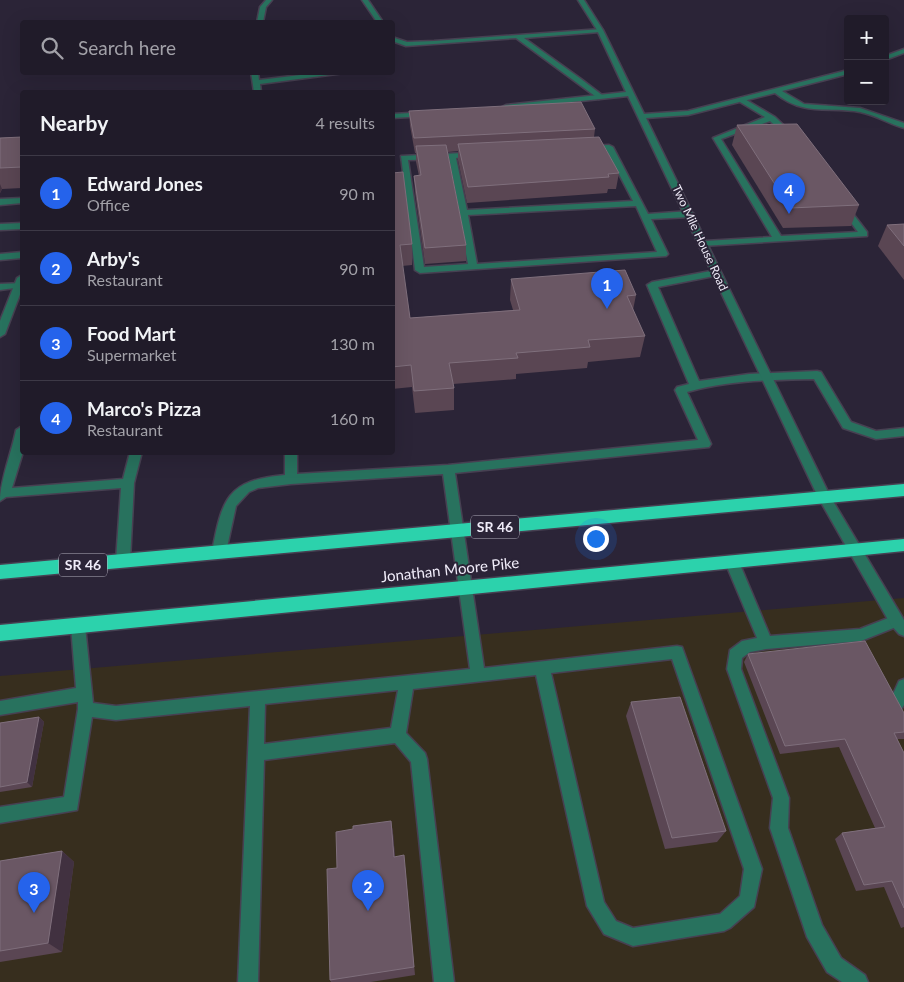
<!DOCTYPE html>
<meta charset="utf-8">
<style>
body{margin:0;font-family:Lato,sans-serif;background:#2d2835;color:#f1f3f6}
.controls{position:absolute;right:15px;top:15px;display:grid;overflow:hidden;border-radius:5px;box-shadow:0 5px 20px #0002}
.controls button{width:45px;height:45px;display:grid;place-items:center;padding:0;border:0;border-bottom:1px solid #3d3946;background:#201b29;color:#f1f3f6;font:25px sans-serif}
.you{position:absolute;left:595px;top:538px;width:18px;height:18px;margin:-12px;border:4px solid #fff;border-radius:50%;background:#1a73e8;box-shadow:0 0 0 8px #1a73e833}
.badge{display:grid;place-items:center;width:32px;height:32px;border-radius:50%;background:#2563eb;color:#fff;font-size:16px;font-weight:700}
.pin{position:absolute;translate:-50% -41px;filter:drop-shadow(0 1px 2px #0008)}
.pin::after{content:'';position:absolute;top:26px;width:18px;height:15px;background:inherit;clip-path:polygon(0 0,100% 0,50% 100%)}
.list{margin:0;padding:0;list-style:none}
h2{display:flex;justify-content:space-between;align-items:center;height:65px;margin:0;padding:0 20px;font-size:21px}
h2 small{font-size:16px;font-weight:400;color:#a2a1a8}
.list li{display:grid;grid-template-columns:32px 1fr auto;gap:15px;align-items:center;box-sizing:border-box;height:75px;padding:0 20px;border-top:1px solid #3d3946}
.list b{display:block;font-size:19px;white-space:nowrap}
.list p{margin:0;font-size:16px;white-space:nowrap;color:#a2a1a8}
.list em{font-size:16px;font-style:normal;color:#a2a1a8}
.icon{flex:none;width:28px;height:28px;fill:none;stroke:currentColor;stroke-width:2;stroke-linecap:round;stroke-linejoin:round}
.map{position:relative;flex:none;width:904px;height:982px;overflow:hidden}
.search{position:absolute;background:#201b29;box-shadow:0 5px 20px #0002;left:20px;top:20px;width:375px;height:55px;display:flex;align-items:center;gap:12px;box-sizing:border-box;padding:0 18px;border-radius:5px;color:#a2a1a8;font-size:19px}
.panel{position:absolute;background:#201b29;box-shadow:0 5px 20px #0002;left:20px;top:90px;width:375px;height:365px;border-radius:5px}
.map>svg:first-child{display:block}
</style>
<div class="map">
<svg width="904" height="982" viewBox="0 0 904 982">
<rect width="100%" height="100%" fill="#2b2437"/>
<path fill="#372e1e" d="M904,598V982H0V676Z"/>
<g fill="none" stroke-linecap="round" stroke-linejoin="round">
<g stroke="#474052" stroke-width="3">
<g id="lane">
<path d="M266,0H272L266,7L263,22H257L260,7Z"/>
<path d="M362,0H368L383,22H377Z"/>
<path d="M602,29L600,32L524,38L581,79L602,95L603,97L599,99L516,38L406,46L392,41V37L407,42L434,41Z"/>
<path d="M251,72H258L259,80L325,72H352L260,84L261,92H254Z"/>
<path d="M743,98L775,117L795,136L788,138L770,121L721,139L781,236L858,232L840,208L844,205L847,206L867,232V236L702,246L700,244L705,241L772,237L713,138L765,117L740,102L739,100Z"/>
<path d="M609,145L613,147L648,214L690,211L694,214L690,217L651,219L668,254L666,256L420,273L415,270L401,156L463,153V157L456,158L467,210L633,201L606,149L588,150L584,148L588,146ZM448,159L468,264L424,267L408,160ZM636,206L657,252L477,264L468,215Z"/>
<path d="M22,198V203L0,205V199Z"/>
<path d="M22,223V229L0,230V224Z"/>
<path d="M22,252V258L0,260V254Z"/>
<path d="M716,270L719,271V275L658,287L699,381L749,374L817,371L821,372L851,422L876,431L904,428V436L876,439L843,428L814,379C771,380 729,380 687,392L711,444L709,447L455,473L484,668L677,646L682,647L762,869L754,907L730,928L724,931L633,946L604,934L587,906L536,675L413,689L406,733L425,753L427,759L454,982H434L411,762L395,743L264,760L258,982H238L250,706L116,720L92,717L77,810L0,823V807L64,797L78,709V702L0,715V701L76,688L71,626L73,622L78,620L83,622L85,626L93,703L116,706L470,669L443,474L291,484L258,488L249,492L236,506L226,552L224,556L219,557L214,556L212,552C222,499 227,480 285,475V452H297V474L448,465L698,440L675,390L677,387L689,384L647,285L652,282ZM672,659L744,869L740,896L720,914L633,928L616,921L604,902L551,673ZM398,690L391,728L264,744L265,704Z"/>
<path d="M22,283V287L0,290V284Z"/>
<path d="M22,426L23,452L12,488L123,479L130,452H142L134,483L130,561L128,565L123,566L118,565L116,561L121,488L6,497L0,501C0,481 12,451 16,430Z"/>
<path d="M732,557L737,558L739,562L770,636L860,629L896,615L901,617L903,621L901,625L861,641L766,649L750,652L742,658L741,669L789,798L788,828L822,925L841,958L865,975L868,982H842L827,972L807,937L770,828L773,798L727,669L730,650L742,641L757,638L725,562L727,558Z"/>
<path d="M904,679V705L902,708L897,710L892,708L889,703L899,681Z"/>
</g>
</g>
<g stroke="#474052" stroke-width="3">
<g id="street">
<path d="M578,0H584L603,30L644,114L688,111L848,70V74L782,91L804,104L860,108L904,123V128C889,124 876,115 860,112C827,106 805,117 775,93L688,115L646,118L830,496L904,620V636L899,634L891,625L818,497L628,96L506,109L502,107L506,105L626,92L597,30Z"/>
<path d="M904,49V53L885,60V56Z"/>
<path d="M430,112V116H427L392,118V114Z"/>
<path d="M22,275V289L5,334L0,337V321L17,278Z"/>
</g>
</g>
<g stroke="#474052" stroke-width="3">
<g id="highway">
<path d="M904,484V496L0,579V565Z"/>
<path d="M904,539V551L0,641V625Z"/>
</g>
</g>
<use href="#lane" fill="#28725e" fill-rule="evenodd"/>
<use href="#street" fill="#28725e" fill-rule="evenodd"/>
<use href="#highway" fill="#2cd2ac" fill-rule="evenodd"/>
</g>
<g fill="#5a4653">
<path d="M409,111L595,129L594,137L619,173L616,189H608L607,193L467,203L458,160V151L448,152L466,245V261L425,264L415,192L414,176H419L416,162V153H415L410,126Z"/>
<path d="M737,125L859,205L851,226L783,228L732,145Z"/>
<path d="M22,137V188L2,189L0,193V138Z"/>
<path d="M392,173L412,244V265L402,266L410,318L513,310L510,300L511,279L636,295L633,310L645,336L640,357L588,362L587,368L516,374V379L453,384L454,388V410L415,413L412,387L392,389Z"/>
<path d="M904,224V280L878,246L887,225Z"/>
<path d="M748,654L904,713V739H897L904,753V927L901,928L884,887L856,891L835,839L842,833L875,828L839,747L780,754L744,662Z"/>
<path d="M631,702L726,831L717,842L665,849L626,716Z"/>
<path d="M39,717L44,722L32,787L0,792V723Z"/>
<path d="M391,821L393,833L395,857L405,866L415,975L371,982H331L330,980L337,868L353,829Z"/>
<path d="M62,851L74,862L62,952L0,962V861Z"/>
</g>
<g fill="#413140">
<path d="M0,184L2,189L0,193Z"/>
<path d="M39,717L44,722L32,787L27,782Z"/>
<path d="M391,821L393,833L396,868L394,857Z"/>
<path d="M62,851L74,862L62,952L48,943Z"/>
</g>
<g fill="#6a5764" stroke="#7f6f7c">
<path d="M581,102L595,129L414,138L409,111Z"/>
<path d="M797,124L859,205L790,208L737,125Z"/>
<path d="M22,137V167L0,168V138Z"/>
<path d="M599,137L619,173L608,174L609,177L468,187L458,144Z"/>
<path d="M446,145L466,245L425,248L414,176L421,175L416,146Z"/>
<path d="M403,172L412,244L400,245L410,318L520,310L511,279L625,270L636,295L627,296L645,336L588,340L590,347L516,353L518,358L449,363L454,388L414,391L411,365L392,367V173Z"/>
<path d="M904,224V246L887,225Z"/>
<path d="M865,641L904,713V732L894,733L904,753V908L892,881L864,885L842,833L885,827L845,739L785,746L748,654Z"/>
<path d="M680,697L726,831L672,838L631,702Z"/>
<path d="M39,717L27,782L0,787V723Z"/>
<path d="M391,821L394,857L404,855L414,967L330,980L327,869L337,868L336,832L353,829V826Z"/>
<path d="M62,851L48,943L0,951V861Z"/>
</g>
<g text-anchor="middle" stroke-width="4" stroke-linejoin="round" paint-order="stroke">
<g font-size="12" fill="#f0ecf9" stroke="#2b2437">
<text transform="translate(700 238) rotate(65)" y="4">Two Mile House Road</text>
</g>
<g fill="#2b2437" stroke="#b5b0bf" stroke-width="1">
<rect x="471" y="515.5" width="48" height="23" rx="4"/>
<rect x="59" y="553.5" width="48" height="23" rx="4"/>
</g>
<g font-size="14" font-weight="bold" fill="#f0ecf9">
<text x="495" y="532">SR 46</text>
<text x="83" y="570">SR 46</text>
</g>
<g font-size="15" fill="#f0ecf9" stroke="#2b2437">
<text transform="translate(450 570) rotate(-6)" y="5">Jonathan Moore Pike</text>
</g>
</g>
</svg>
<div class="controls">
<button>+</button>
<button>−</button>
</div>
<div class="you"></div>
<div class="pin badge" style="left:607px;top:309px">1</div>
<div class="pin badge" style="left:368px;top:911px">2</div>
<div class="pin badge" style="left:34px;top:913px">3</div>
<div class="pin badge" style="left:789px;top:214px">4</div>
<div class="search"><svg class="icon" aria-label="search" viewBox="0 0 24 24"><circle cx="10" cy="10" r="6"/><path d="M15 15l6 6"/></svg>Search here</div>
<section class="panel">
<h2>Nearby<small>4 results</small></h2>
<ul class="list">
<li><span class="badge">1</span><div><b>Edward Jones</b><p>Office</p></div><em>90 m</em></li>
<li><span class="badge">2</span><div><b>Arby's</b><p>Restaurant</p></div><em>90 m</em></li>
<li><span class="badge">3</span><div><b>Food Mart</b><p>Supermarket</p></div><em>130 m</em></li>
<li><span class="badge">4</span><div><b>Marco's Pizza</b><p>Restaurant</p></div><em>160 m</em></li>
</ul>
</section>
</div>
